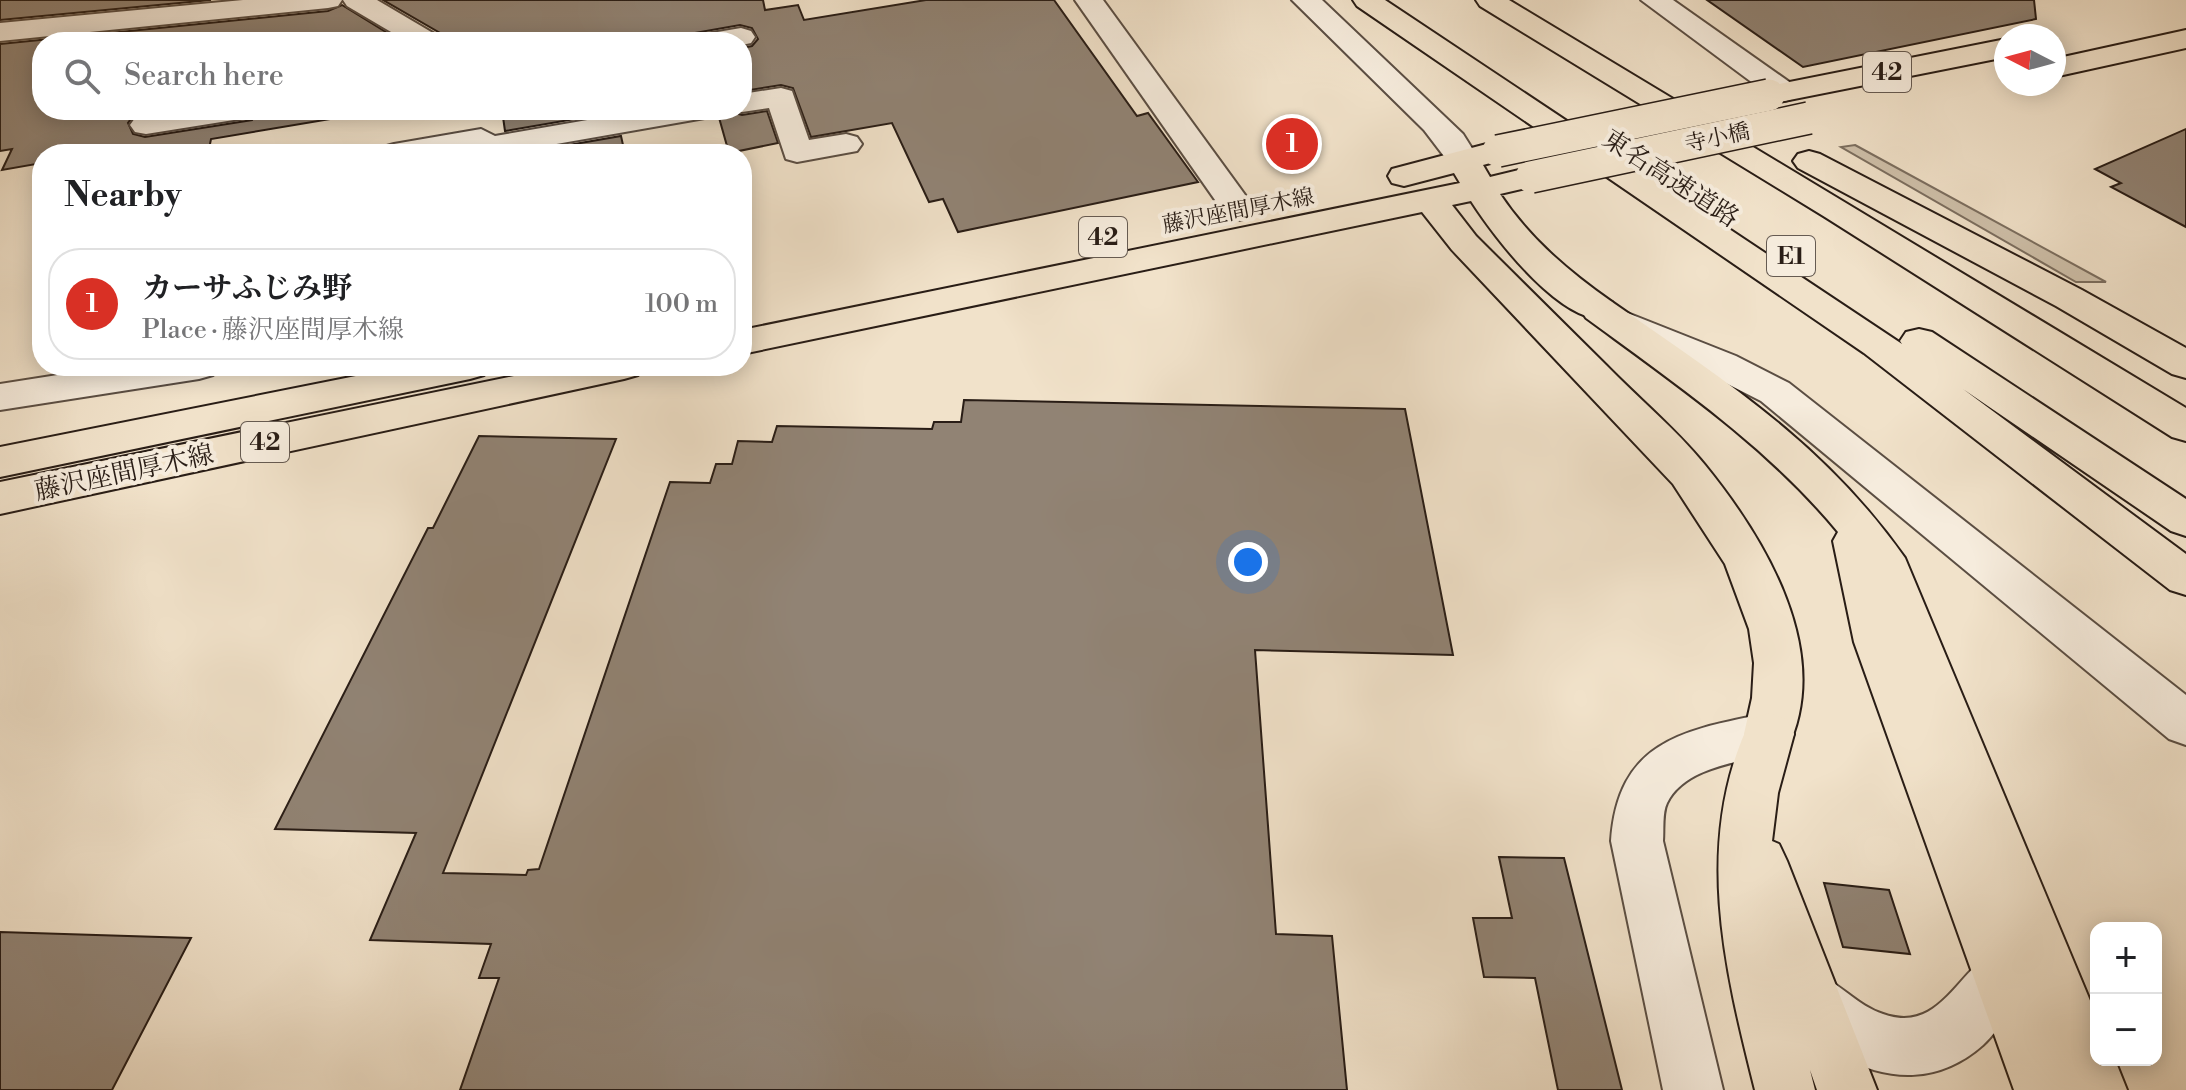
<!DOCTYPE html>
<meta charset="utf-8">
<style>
body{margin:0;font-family:"Libre Bodoni","Noto Serif JP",serif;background:#f2f2f2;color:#202124}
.controls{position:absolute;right:24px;bottom:24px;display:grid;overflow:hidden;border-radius:16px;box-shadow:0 4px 20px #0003}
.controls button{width:72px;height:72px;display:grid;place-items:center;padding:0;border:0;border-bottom:2px solid #e0e0e0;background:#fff;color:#202124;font:40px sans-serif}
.compass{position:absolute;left:1994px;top:24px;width:72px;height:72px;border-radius:50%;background:#fff;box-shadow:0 4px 20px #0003;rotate:276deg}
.you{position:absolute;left:1248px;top:562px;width:28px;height:28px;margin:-20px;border:6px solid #fff;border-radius:50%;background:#1a73e8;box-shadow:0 0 0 12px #1a73e833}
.badge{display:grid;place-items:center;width:52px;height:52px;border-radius:50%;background:#d93025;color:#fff;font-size:26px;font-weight:700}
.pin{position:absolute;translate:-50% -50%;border:4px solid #fff;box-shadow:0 2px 8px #0006}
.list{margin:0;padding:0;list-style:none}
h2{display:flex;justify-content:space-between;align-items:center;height:104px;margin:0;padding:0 32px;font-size:34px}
h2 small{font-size:26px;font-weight:400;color:#757577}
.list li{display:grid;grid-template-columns:52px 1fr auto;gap:24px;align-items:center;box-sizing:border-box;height:112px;margin:0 16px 16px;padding:0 16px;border:2px solid #e0e0e0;border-radius:32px}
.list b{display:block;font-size:30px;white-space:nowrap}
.list p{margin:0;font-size:26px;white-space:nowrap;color:#757577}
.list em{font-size:26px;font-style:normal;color:#757577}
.icon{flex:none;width:44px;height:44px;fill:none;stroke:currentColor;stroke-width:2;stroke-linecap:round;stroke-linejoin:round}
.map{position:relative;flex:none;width:2186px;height:1090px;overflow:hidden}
.search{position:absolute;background:#fff;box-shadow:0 4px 20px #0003;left:32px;top:32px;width:720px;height:88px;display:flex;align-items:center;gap:20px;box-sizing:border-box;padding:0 28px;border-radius:32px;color:#757577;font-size:30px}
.panel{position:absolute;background:#fff;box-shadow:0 4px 20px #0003;left:32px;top:144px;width:720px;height:232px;border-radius:32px}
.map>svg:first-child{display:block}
</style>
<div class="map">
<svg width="2186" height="1090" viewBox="0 0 2186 1090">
<rect width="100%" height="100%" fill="#f1e2ca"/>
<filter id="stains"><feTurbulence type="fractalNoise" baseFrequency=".0025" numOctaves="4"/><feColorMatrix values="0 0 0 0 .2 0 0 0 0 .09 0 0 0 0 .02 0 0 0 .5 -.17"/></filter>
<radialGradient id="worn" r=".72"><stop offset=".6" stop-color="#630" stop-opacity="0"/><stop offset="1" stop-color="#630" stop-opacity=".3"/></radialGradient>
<path fill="#cfc1ab" stroke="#7c6f60" stroke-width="2" d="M1855,145L2106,282H2076L1841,147Z"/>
<g fill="#918374" stroke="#291d16" stroke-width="2">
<path d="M0,0H211L0,20Z"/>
<path d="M383,0H763L765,10L798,5L804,20L926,0H1054L1137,116L1148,113L1198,182L958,232L943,199L929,202L892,123L811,137L793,88L781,85L750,90L742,64V48L752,46L758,39L752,28L740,25L644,42H445L440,33Z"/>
<path d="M1707,0H2034L2036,19L1803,67Z"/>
<path d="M342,5L402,42H42V110H164L134,115L128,123L133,134L145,137L252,120L258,110H384L211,139L208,154H129L131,149L100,154H42V163L2,170L12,149L0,151V44L328,11Z"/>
<path d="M502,110H616V112L505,131Z"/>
<path d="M767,111L778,143L729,153L718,114L731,112L742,115Z"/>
<path d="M2186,129V227L2111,187L2121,183L2095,169Z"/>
<path d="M621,136L625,154H517Z"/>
<path d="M964,400L1405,409L1453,655L1255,650L1276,934L1332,936L1347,1090H460L499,978H479L491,944L370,940L416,833L275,829L428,528H433L479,436L616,439L443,873L526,875L528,870L539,869L670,482L710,483L716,464H732L738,441L772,442L777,426L932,429L934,422H961Z"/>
<path d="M1499,857L1564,858L1622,1090H1558L1535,978L1484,977L1473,918H1512Z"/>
<path d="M1824,883L1889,890L1910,954L1843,947Z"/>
<path d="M0,932L191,938L112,1090H0Z"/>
</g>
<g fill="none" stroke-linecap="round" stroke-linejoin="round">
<g stroke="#5b4e43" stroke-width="4">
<g id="minor">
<path d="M243,0H342L338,6L328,8L0,41V23Z"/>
<path d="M343,0H377L438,36L442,42H408L347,6Z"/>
<path d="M1075,0H1103L1256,210L1251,217L1239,220L1227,217Z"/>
<path d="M1292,0H1322L1463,134L1480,161L1475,168L1464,171L1453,168L1424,130Z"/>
<path d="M1641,0H1673L1795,86L1799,92L1795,98L1784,101L1773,98Z"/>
<path d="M741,28L751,31L755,37L751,43L742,45V42H690L694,36Z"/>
<path d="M781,88L792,91L809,140L846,134L857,137L862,144L857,151L797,162L786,159L769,108L742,112L733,110H742V94Z"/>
<path d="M182,110H255L251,117L240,119L146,134L135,132L130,125L135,118Z"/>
<path d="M645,110H714L710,117L699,119L500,154H475L471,150L449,154H378L383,147L394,144L481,129L495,136Z"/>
<path d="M1625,312L1736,356L1789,383L2186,695V745L2169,739L1761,401L1708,374L1612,332L1606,324L1612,316Z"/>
<path d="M115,366H218L213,375L199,379L0,410V384Z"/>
<path d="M1769,713L1787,719L1794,734L1787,749C1750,762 1687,763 1667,803C1662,813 1664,830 1663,841L1723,1090H1663L1611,841C1618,740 1684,730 1769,713Z"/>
<path d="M2027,936L2047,944L2055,964C2044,990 2037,985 2019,1003C2006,1016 1997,1032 1983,1045C1940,1083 1890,1083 1841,1056C1817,1042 1797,1028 1786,1002L1795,982L1815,973C1840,983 1858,1006 1883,1014C1933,1032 1952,985 1983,959C1996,949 2012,942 2027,936Z"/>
</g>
</g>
<g stroke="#291d16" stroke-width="4">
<g id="major">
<path d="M2186,30V48L2054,77V59Z"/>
<path d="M2006,39V57L1769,104L1758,101L1754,95L1758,89L1769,86Z"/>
<path d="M1498,141L1509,144L1514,151L1509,158L1483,165L1490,177L1531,167L1543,170L1547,177L1543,184L1500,194C1530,239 1568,271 1612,302L1617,310L1612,318C1565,331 1494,237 1471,201L1452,205L1476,236C1519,279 1563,322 1606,365C1638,398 1676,429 1705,465C1765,539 1834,652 1787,749L1769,755L1751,749L1744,734L1752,698L1754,663L1749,629L1725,564L1673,484L1452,250L1422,212L742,354V330L1460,183L1454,173L1404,186L1392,183L1388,176L1392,169Z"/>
<path d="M406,366H489L484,375L470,379L0,477V447Z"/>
<path d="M562,366H643L638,375L624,379L0,514V482Z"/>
</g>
</g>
<g stroke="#291d16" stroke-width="4">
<g id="highway">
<path d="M1353,0H1385L1902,344L1900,341L1906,332L1919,329L1932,332L2186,499V536L2171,531L1963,389L2186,554V595L2170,590L1864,353L1357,6Z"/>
<path d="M1476,0H1509L2186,408V441L2172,437L1825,217L1480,6Z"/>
<path d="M1809,151L1820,154L2082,290L2186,348V378L2172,374L2056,306L1798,168L1793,161L1798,154Z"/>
<path d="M1599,298L1612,302C1725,381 1824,443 1905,558L2096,1015V1060H2115L2127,1090H2014L1854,642L1833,541L1838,532C1767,446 1676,384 1586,318L1581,310L1586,302Z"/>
<path d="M1769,713L1787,719L1794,734L1778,793L1772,841L1779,844L1787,861L1877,1090H1817L1810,1070L1815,1090H1755C1724,967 1693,839 1751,719Z"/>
</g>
</g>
<use href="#minor" fill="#f6ecdd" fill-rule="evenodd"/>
<use href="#major" fill="#f1e2ca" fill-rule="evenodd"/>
<use href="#highway" fill="#f1e2ca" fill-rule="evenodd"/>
<g stroke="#291d16" stroke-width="34" stroke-linecap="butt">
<g id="major-bridge">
<path d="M1498,151L1769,95"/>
<path d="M1531,177L1809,118"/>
</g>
</g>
<use href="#major-bridge" stroke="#f1e2ca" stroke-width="31"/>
</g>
<g text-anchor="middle" stroke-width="8" stroke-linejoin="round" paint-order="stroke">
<g font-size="22" fill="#291d16" stroke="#f6ecdd">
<text transform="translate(1717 137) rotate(-12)" y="8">寺小橋</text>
<text transform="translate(1238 210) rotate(-11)" y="8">藤沢座間厚木線</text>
</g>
<g fill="#f6ecdd" stroke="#665b52" stroke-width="2">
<rect x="1863" y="52" width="48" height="40" rx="6"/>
<rect x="1079" y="217" width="48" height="40" rx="6"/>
<rect x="1767" y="236" width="48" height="40" rx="6"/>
<rect x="241" y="422" width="48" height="40" rx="6"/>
</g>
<g font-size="24" font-weight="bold" fill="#291d16">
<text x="1887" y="80">42</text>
<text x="1103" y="245">42</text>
<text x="1791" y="264">E1</text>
<text x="265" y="450">42</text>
</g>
<g font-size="26" fill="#291d16" stroke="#f6ecdd">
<text transform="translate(1671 178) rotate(33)" y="9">東名高速道路</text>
<text transform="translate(124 472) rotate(-12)" y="9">藤沢座間厚木線</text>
</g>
</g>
<rect width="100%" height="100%" filter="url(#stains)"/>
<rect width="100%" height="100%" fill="url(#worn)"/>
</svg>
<div class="controls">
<button>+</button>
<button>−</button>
</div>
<svg class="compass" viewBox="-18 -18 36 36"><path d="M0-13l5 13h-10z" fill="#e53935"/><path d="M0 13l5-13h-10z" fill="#757577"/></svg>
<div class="you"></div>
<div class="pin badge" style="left:1292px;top:144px">1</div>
<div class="search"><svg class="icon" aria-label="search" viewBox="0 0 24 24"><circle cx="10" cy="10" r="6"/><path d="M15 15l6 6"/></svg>Search here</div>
<section class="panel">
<h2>Nearby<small></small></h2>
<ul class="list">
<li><span class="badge">1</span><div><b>カーサふじみ野</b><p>Place · 藤沢座間厚木線</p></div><em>100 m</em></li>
</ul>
</section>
</div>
